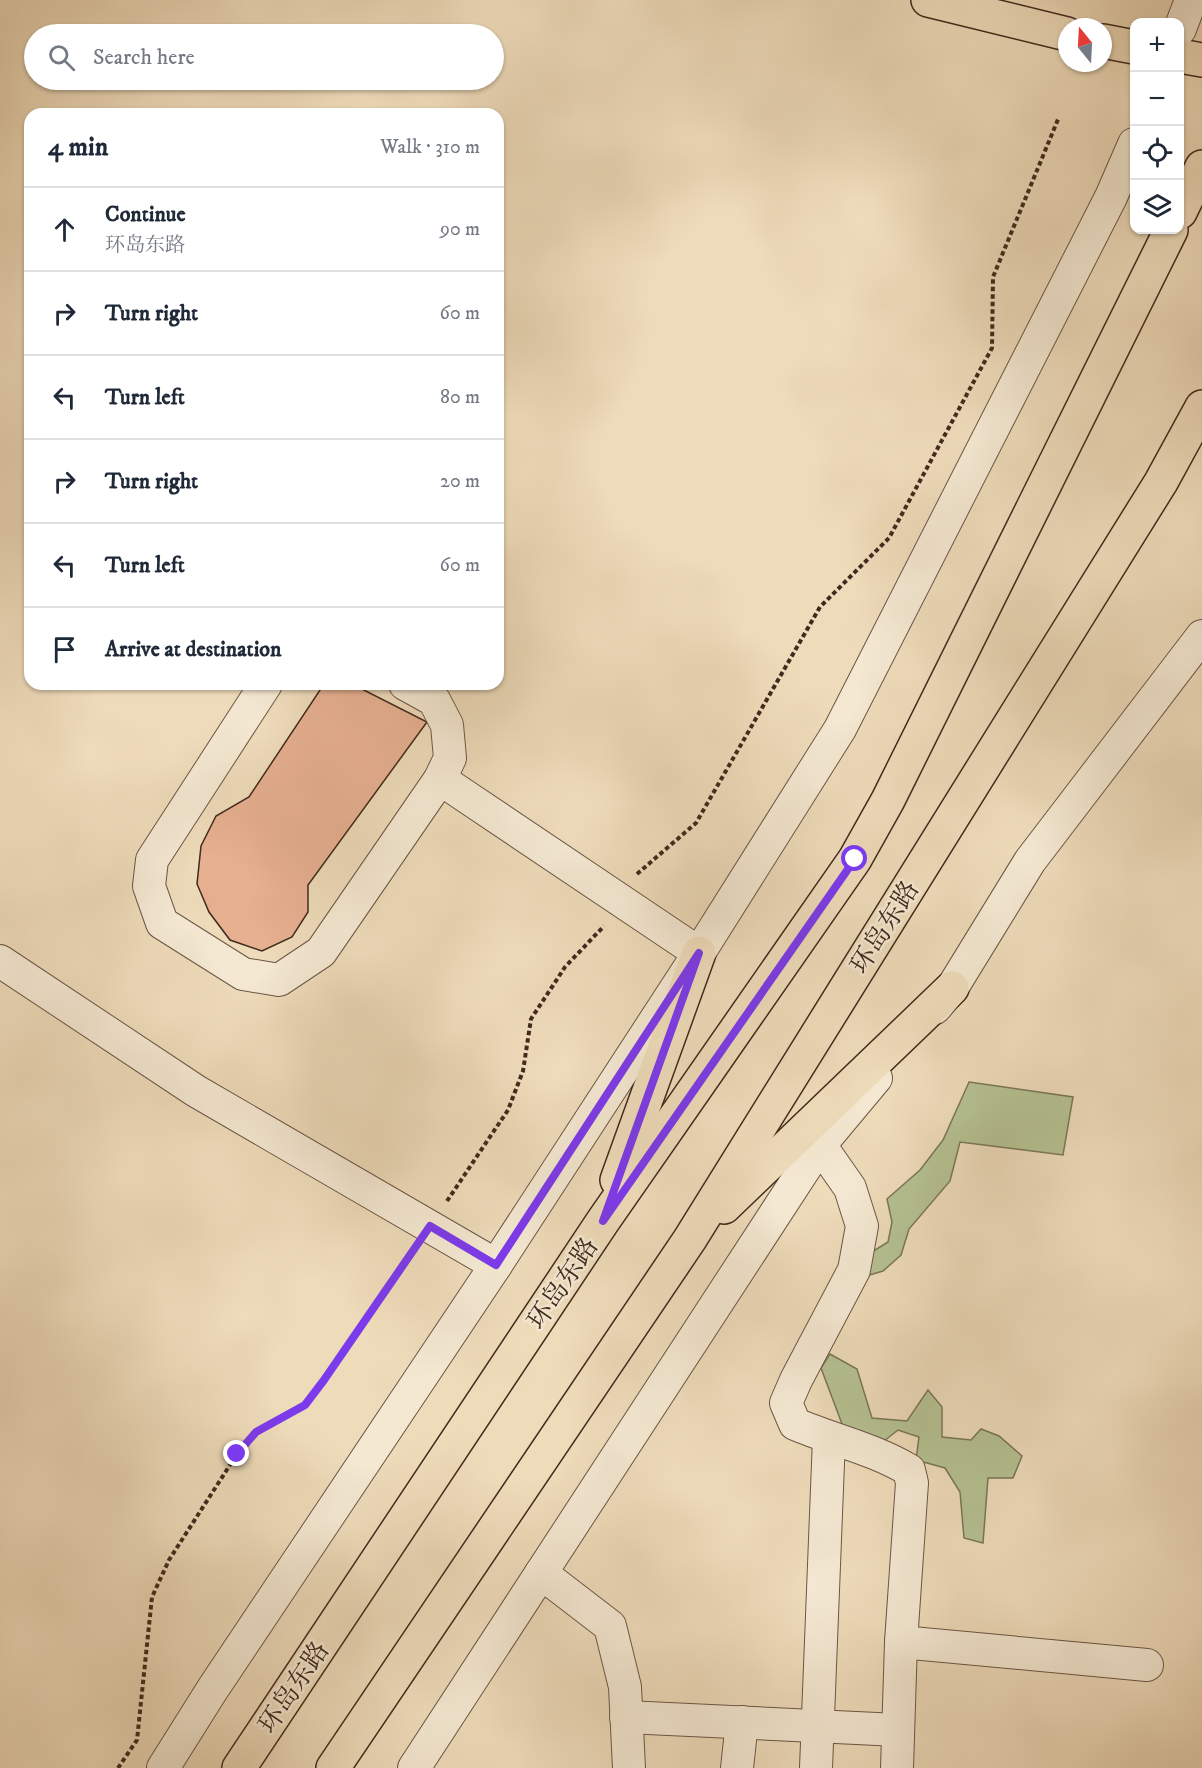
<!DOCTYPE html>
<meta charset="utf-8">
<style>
body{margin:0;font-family:"IM FELL DW Pica","Noto Serif SC",serif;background:#f2f2f3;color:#1f2937}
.controls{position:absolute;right:18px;top:18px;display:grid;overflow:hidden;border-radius:12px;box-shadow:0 2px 4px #0004}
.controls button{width:54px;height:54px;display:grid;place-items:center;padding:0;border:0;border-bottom:2px solid #e0e1e3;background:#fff;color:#1f2937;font:30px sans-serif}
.compass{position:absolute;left:1058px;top:18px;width:54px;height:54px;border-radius:50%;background:#fff;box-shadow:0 2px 4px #0004;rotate:342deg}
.stop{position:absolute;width:18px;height:18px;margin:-14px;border:4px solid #7c3aed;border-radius:50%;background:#fff}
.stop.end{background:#7c3aed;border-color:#fff;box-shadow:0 2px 6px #0008}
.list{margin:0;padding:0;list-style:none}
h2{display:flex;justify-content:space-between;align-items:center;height:78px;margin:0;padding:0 24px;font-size:26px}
h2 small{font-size:20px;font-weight:400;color:#747a83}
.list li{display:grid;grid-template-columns:39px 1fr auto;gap:18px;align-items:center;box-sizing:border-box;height:84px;padding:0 24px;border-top:2px solid #e0e1e3}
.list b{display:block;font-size:22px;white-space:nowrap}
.list p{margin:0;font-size:20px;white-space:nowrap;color:#747a83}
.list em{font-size:20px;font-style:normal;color:#747a83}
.icon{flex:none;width:33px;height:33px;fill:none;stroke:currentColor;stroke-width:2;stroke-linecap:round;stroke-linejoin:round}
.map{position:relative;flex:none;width:1202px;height:1768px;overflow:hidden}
.search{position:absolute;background:#fff;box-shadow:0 2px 4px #0004;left:24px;top:24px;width:480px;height:66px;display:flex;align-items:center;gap:15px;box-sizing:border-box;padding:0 21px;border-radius:33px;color:#747a83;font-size:22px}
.panel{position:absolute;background:#fff;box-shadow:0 2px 4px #0004;left:24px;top:108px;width:480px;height:582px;border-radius:18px}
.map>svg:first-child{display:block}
</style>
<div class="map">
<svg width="1202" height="1768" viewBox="0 0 1202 1768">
<rect width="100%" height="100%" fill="#eedbba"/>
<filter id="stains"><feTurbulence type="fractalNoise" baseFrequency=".00333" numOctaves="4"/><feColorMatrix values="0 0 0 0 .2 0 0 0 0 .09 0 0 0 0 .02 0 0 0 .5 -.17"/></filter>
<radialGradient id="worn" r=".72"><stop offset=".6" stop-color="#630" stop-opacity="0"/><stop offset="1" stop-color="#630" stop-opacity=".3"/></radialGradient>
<g fill="#b5c192" stroke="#7a7658" stroke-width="1.5">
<path d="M969,1082L1073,1097L1063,1155L960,1142L950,1181L909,1229L901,1255L883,1271L866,1276L867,1255L888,1242L892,1222L887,1199L920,1170L943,1140Z"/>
<path d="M830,1354L857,1369L872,1418L907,1421L928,1390L942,1407V1437L971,1440L981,1429L999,1436L1022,1456L1013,1478H988L983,1543L964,1538L960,1492L945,1468L916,1460L919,1437L898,1430L879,1445L845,1432L821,1368Z"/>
</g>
<path fill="#e7b091" stroke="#402a1d" stroke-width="1.5" d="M324,684H352L427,722L308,885V912L292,937L262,951L230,940L209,912L197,884L201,846L216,816L249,797Z"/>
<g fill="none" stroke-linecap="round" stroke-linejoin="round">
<g stroke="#6c5644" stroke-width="34">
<g id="minor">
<path d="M1180,29L1191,0"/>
<path d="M266,684L152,860L149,886L162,923L243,974L279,980L321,952L440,779L450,758L447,725L434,700L405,684"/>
<path d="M440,779L699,953"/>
<path d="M0,961L196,1091L496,1265"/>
<path d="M935,1008L952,988L1030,861L1202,636"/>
<path d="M820,1145L850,1188L862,1226L854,1270L796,1380L786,1403L795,1424C833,1440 874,1449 909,1470L912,1483L901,1642L897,1768"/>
<path d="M541,1573L610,1626L625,1687L629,1768"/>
<path d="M901,1642L1147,1665"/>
<path d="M626,1717L898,1730"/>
<path d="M163,1768L212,1690L496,1265L699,953L840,729L1111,197L1134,144"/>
<path d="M414,1768L820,1145L876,1078"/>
<path d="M737,1768L742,1722"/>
<path d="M816,1768L829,1438"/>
</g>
</g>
<g stroke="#402a1d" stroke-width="36">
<g id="major">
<path d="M1180,212L1202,167"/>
<path d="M617,1180L699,953"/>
<path d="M724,1207L952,988"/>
<path d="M239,1768L603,1221L855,859L888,800L1171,230"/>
<path d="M333,1768L690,1239L1161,482L1202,407"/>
</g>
</g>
<g stroke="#402a1d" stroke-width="36">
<g id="highway">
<path d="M928,0L1067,34"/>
<path d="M1103,41L1134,47"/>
<path d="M1180,56L1202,60"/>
</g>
</g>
<g stroke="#402a1d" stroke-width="4" stroke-dasharray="4.5 3" stroke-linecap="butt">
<path d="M637,874L696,823L820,607L889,538L992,348L993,277L1059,117"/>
<path d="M447,1201L508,1110L523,1071L531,1019L565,967L604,926"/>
<path d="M118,1768L137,1740L152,1597L169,1560L237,1454L256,1432L305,1405L324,1380L412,1252"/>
</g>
<use href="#minor" stroke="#f4e8d2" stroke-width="32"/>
<use href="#major" stroke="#eedbba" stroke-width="33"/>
<use href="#highway" stroke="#eedbba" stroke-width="33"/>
</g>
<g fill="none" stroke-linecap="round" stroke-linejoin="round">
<path stroke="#7c3aed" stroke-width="8" d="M237,1454L256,1432L305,1405L324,1380L430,1226L496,1265L699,953L603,1221L855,859"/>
</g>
<g text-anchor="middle" stroke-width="5" stroke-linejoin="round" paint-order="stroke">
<g font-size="26" fill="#402a1d" stroke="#f4e8d2">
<text transform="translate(884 927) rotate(-58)" y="9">环岛东路</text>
<text transform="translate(562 1283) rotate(-56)" y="9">环岛东路</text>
<text transform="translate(293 1687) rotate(-56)" y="9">环岛东路</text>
</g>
</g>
<rect width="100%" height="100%" filter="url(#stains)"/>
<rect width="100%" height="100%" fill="url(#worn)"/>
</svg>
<div class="controls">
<button>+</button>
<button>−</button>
<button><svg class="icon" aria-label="locate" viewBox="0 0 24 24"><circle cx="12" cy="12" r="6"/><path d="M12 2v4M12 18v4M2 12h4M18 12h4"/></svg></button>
<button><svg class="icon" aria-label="layers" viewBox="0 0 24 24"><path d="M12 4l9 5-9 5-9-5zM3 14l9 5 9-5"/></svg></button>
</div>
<svg class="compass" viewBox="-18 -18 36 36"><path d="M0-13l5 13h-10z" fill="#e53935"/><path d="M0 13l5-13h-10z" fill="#747a83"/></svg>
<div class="stop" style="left:855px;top:859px"></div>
<div class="stop end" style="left:237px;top:1454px"></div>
<div class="search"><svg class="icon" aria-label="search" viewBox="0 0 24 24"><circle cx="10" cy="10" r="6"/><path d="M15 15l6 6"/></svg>Search here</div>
<section class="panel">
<h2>4 min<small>Walk · 310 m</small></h2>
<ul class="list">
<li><svg class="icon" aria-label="ahead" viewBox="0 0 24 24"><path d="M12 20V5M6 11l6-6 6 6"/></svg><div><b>Continue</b><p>环岛东路</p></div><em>90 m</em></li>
<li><svg class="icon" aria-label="right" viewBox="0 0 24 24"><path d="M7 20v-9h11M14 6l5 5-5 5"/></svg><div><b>Turn right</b></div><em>60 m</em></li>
<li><svg class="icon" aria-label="left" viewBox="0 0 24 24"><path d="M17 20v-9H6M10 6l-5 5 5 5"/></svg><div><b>Turn left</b></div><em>80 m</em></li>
<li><svg class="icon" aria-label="right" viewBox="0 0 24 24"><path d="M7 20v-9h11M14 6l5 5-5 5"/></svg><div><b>Turn right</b></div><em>20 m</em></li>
<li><svg class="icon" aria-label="left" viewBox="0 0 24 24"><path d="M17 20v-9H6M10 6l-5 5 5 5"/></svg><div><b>Turn left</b></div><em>60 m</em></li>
<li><svg class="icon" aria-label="arrive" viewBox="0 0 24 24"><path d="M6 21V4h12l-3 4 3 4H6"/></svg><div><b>Arrive at destination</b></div></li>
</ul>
</section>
</div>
